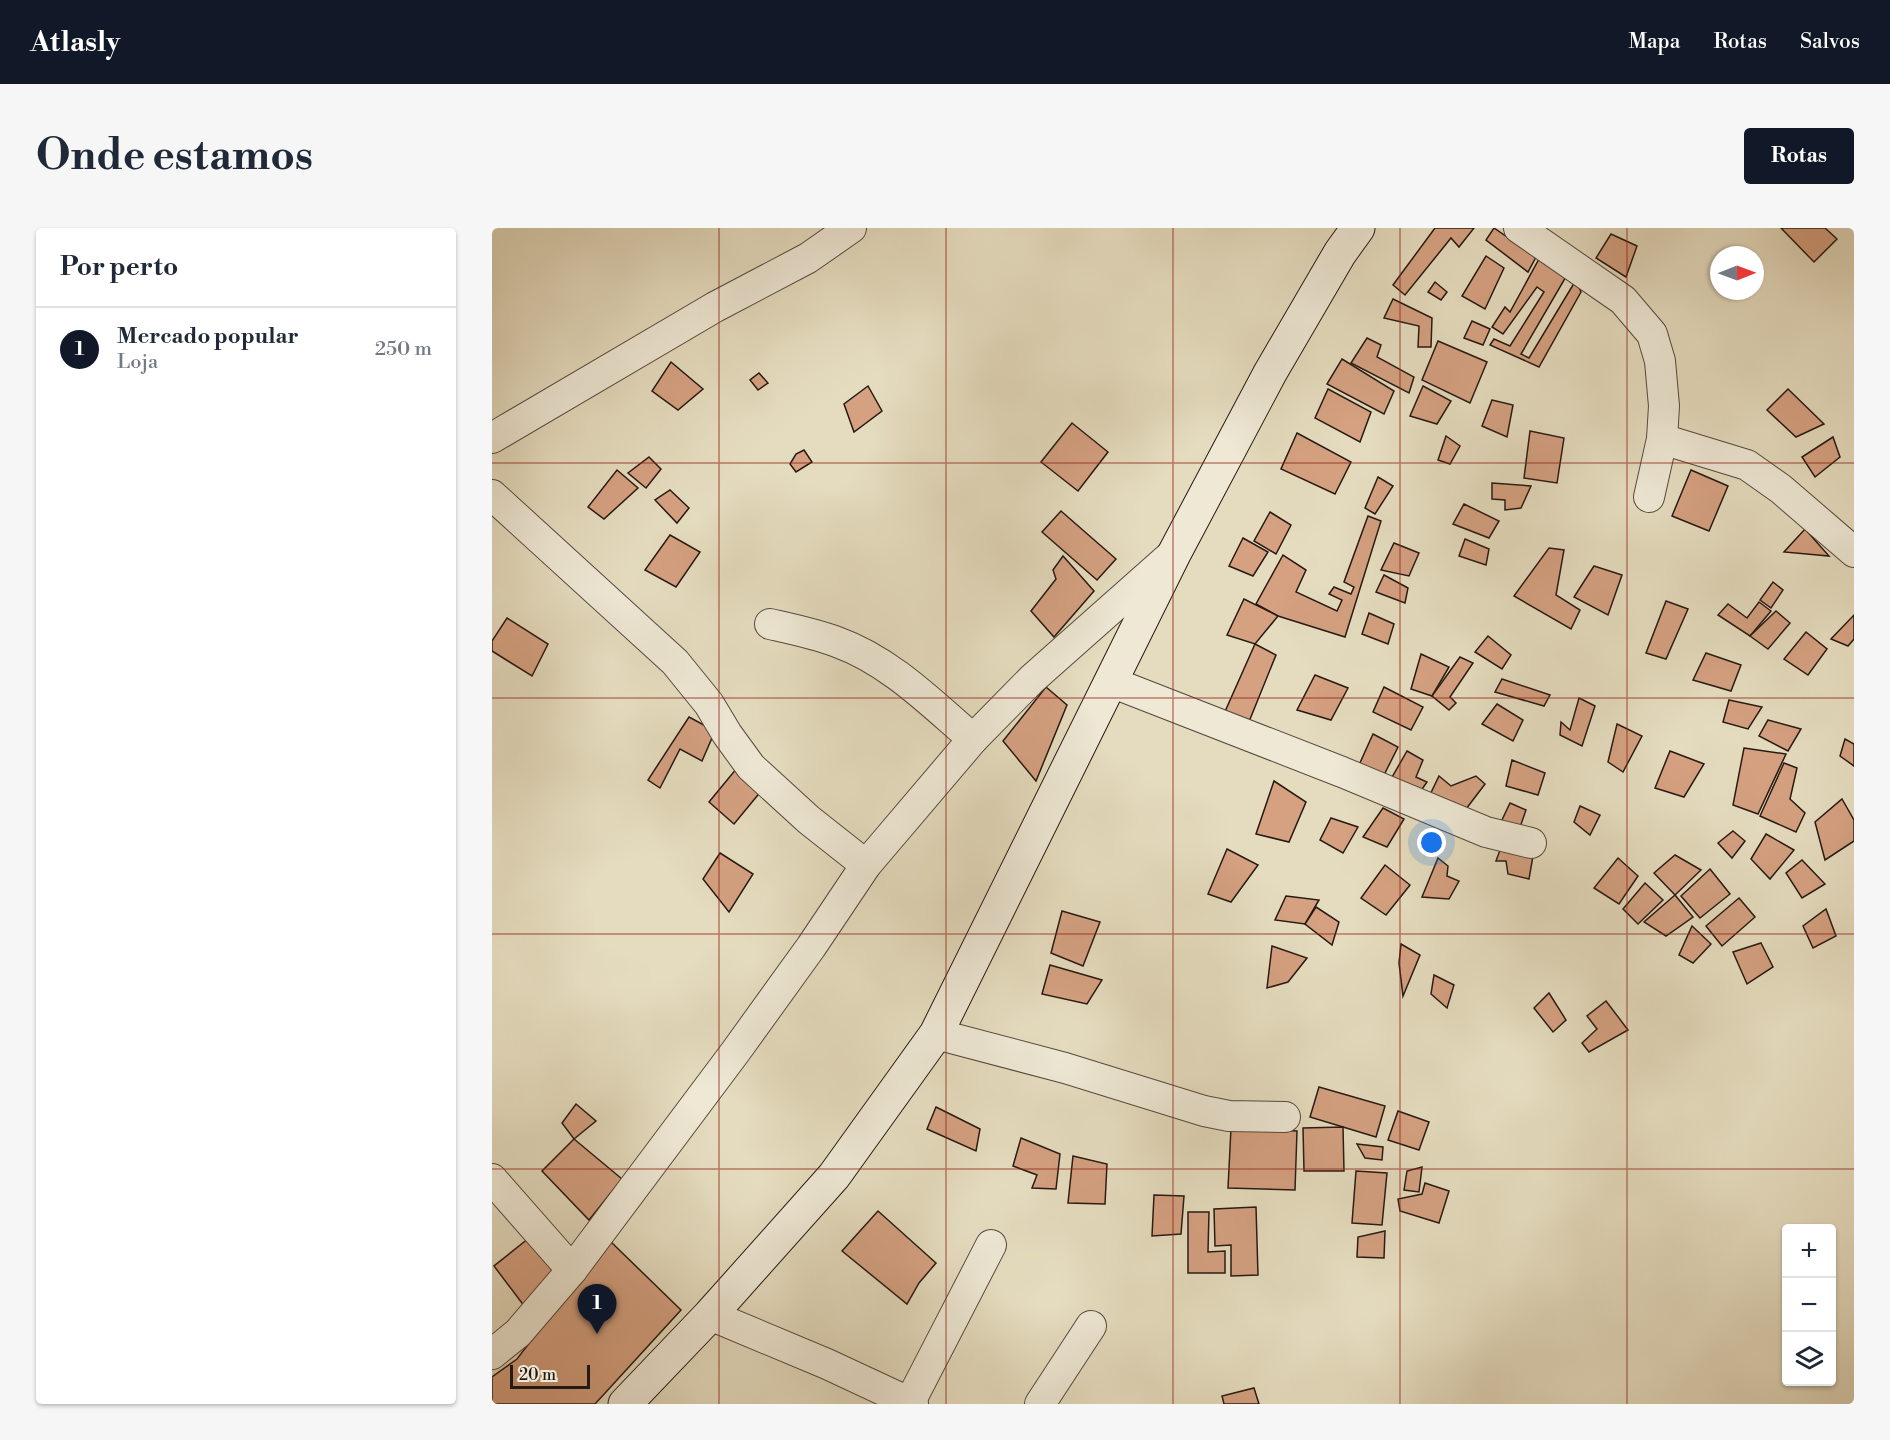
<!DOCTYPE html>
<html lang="pt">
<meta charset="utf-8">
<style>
body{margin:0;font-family:"Libre Bodoni",serif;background:#f6f6f7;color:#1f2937}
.controls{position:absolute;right:18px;bottom:18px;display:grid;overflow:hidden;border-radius:6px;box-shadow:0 2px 4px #0004}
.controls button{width:54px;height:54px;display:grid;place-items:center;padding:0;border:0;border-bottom:2px solid #e0e1e3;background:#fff;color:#1f2937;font:30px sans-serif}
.compass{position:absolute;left:1218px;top:18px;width:54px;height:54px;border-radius:50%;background:#fff;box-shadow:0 2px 4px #0004;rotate:89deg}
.scale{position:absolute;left:18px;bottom:15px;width:80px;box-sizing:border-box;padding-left:6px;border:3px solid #271913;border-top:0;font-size:16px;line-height:21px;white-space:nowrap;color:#271913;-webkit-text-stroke:4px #eee8d5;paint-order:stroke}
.you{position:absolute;left:940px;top:615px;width:21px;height:21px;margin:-15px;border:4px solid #fff;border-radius:50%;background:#1a73e8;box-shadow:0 0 0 9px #1a73e833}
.badge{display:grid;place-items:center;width:39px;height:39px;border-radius:50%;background:#111827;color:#fff;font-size:20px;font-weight:700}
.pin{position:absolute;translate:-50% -50px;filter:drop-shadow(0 2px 3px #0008)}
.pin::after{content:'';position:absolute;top:32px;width:21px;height:18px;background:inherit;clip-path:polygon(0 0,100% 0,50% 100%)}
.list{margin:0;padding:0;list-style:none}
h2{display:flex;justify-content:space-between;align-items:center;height:78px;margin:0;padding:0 24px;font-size:26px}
h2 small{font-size:20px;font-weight:400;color:#747a83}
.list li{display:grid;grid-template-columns:39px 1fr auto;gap:18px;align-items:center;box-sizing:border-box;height:84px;padding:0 24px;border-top:2px solid #e0e1e3}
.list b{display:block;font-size:22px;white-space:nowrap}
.list p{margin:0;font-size:20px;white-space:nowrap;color:#747a83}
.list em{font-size:20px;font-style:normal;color:#747a83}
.icon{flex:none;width:33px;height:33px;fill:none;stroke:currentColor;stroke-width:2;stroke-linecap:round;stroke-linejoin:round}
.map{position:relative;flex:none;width:1362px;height:1176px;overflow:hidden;border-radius:6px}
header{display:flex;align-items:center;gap:36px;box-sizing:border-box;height:84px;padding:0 30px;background:#111827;color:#fff}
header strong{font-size:28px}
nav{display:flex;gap:33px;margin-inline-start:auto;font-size:21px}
.intro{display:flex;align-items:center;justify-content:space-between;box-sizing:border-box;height:144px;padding:0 36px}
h1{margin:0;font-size:42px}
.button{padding:15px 27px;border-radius:6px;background:#111827;color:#fff;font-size:21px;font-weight:700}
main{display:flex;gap:36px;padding:0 36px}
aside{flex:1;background:#fff;border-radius:6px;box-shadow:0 2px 4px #0004}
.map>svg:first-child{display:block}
</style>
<header>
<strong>Atlasly</strong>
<nav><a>Mapa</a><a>Rotas</a><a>Salvos</a></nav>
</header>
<div class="intro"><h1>Onde estamos</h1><a class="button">Rotas</a></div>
<main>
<aside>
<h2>Por perto<small></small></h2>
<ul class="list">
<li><span class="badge">1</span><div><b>Mercado popular</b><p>Loja</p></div><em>250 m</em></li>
</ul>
</aside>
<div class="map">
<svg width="1362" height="1176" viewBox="0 0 1362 1176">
<rect width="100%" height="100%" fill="#e5dcbf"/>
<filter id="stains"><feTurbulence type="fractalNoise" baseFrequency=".00333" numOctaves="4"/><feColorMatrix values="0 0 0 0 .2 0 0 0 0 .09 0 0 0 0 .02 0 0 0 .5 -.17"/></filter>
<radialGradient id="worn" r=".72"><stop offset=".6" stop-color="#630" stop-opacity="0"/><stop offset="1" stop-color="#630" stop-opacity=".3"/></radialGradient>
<g fill="#d5a181" stroke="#271913" stroke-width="1.5">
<path d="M943,0H982L967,19L959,10L913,67L901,57Z"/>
<path d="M1002,0L1044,29L1036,44L994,12Z"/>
<path d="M1289,0H1333L1345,11L1322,34Z"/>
<path d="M1119,6L1145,18L1134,49L1104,30Z"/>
<path d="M994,28L1012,40L993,81L970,68Z"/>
<path d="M1047,31L1075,47L1029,126L1037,130L1084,52L1089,64L1047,139L998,117L1002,111L1018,118L1052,64L1045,59L1011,106L1000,99L1013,79L1018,84Z"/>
<path d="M943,54L955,64L949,72L936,64Z"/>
<path d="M901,71L940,90L939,119H926L927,98L892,90Z"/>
<path d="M980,93L998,101L991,117L972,110Z"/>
<path d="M875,110L889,117L885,129L922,149L917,165L859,135Z"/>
<path d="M946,113L995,134L978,175L930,152Z"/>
<path d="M850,131L902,163L892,186L835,156Z"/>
<path d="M179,134L211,161L186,182L160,163Z"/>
<path d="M267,145L276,155L266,162L258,152Z"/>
<path d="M376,158L390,183L362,204L352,176Z"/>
<path d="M931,158L959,173L945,196L918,188Z"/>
<path d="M836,161L879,184L868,214L823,190Z"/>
<path d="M1296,161L1332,196L1304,209L1275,182Z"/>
<path d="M1000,172L1021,177L1015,209L990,198Z"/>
<path d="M580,195L616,224L586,263L549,234Z"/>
<path d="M1038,203L1072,210L1065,255L1032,250Z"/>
<path d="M805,205L859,234L843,266L789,241Z"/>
<path d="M954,208L968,218L958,236L946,232Z"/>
<path d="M1341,209L1348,229L1323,249L1310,229Z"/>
<path d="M312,222L320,234L304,244L298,236L304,226Z"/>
<path d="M157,229L169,241L154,260L136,245Z"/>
<path d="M125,242L146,260L112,291L96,279Z"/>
<path d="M1199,242L1236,258L1217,303L1180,288Z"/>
<path d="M886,249L901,258L883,286L873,280Z"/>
<path d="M1000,255L1039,258L1029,280L1013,282V272L1000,271Z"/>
<path d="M178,262L197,280L185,295L163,272Z"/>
<path d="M972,276L1007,293L997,310L961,296Z"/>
<path d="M569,283L624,331L605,352L550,304Z"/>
<path d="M778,284L799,297L784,326L762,313Z"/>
<path d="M876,288L889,293L853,409L786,388L764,376L791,327L814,342L804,364L845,383L850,372L837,366L842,359L859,366L862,359L852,354Z"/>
<path d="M1313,301L1337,328L1292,324Z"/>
<path d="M178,307L208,324L184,359L153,342Z"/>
<path d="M751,310L776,324L761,348L737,338Z"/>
<path d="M973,311L997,321L994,337L967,328Z"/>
<path d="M902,315L927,325L917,348L889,342Z"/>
<path d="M1057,320L1072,322L1064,367L1088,382L1079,401L1022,368Z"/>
<path d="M571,328L602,363L562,409L539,383L564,351L561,342Z"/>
<path d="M1102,338L1130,347L1116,387L1082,369Z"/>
<path d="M892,347L916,360L913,375L884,364Z"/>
<path d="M1281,354L1291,362L1279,380L1268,372Z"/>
<path d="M752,371L786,388L763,416L735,407Z"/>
<path d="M1174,373L1196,381L1174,431L1154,425Z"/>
<path d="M1267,374L1279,383L1258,408L1226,387L1236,376L1255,390Z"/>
<path d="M1284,383L1298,395L1276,421L1258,408Z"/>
<path d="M877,385L902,396L896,416L870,406Z"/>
<path d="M1362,387V411L1356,418L1339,411Z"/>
<path d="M15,390L56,416L40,448L0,423V413Z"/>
<path d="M1314,404L1335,421L1316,447L1292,431Z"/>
<path d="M996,408L1019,427L1010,441L983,424Z"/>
<path d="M763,416L784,427L752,506L731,488Z"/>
<path d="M1214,425L1249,437L1239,463L1201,452Z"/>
<path d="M929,426L957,439L940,468L919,461Z"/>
<path d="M968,429L981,435L958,469L964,475L957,482L940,468Z"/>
<path d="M823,447L856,460L839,492L805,482Z"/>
<path d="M1010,451L1058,467L1052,478L1003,464Z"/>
<path d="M554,459L575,477L544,553L511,513Z"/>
<path d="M892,459L931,479L919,502L881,484Z"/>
<path d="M1087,470L1103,478L1090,518L1068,507L1069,494L1078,502Z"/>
<path d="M1237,472L1270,479L1256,501L1231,494Z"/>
<path d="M1005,476L1031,492L1021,513L990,496Z"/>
<path d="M197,489L223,503L210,533L188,521L168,560L156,552Z"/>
<path d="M1276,492L1309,501L1296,523L1267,508Z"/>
<path d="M1125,496L1150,508L1131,544L1116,534Z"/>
<path d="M881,506L906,519L890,551L867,537Z"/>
<path d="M1353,511L1362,516V538L1348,528Z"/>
<path d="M1252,520L1294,526L1266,586L1241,577Z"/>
<path d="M915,523L931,532L924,549L935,554L926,567L899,551Z"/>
<path d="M1178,523L1212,536L1192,569L1163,560Z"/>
<path d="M1020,532L1053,545L1046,567L1014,558Z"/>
<path d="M1292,535L1305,540L1298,571L1313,585L1304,604L1268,588Z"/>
<path d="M245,540L270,562L242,596L217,574Z"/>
<path d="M947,548L959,558L984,548L993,556L971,585L935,573Z"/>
<path d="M782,553L814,574L797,614L764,606Z"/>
<path d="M1350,571L1362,592V613L1333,632L1323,594Z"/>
<path d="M1018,575L1034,582L1025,608L1009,594Z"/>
<path d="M1088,578L1108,587L1098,607L1082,594Z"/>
<path d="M891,580L912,591L895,619L871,609Z"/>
<path d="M839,590L866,599L851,625L828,612Z"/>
<path d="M1241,603L1253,613L1240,630L1226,615Z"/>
<path d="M1274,606L1302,622L1278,651L1259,631Z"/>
<path d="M735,621L766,637L739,674L716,666Z"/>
<path d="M1008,622L1041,628L1037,651L1016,646L1014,633H1004Z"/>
<path d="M228,625L261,646L237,684L211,651Z"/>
<path d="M1183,627L1209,642L1183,667L1162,645Z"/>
<path d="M946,630L956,638L955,648L967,653L957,671L930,669Z"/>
<path d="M1126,630L1146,648L1127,676L1102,660Z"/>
<path d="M1310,632L1333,656L1310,670L1294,645Z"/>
<path d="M893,637L918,657L894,687L869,670Z"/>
<path d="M1218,641L1238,666L1208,690L1189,668Z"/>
<path d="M1153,655L1171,672L1146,696L1131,681Z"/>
<path d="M1183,667L1201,689L1174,708L1152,694Z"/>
<path d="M794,668L827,672L813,696L783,692Z"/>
<path d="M1247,670L1263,689L1230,718L1214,698Z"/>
<path d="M824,679L847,694L840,717L813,696Z"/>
<path d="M1334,681L1344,708L1321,720L1311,698Z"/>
<path d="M570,683L608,694L591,738L559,725Z"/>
<path d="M1200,698L1219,716L1201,735L1187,727Z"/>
<path d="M1269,715L1281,739L1255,756L1241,724Z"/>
<path d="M909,716L928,727L911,768L907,735Z"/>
<path d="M780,718L815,730L796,754L775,760Z"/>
<path d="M558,737L610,752L595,776L550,766Z"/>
<path d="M942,747L962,757L955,780L939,766Z"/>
<path d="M1057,765L1074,792L1061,804L1042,780Z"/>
<path d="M1114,773L1136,802L1097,824L1090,815L1105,801L1095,788Z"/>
<path d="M827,859L893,878L884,909L818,889Z"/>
<path d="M84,876L104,893L82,911L70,895Z"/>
<path d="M444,879L488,901L484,923L435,901Z"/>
<path d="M906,883L937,894L927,922L896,912Z"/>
<path d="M851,899L852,943H812L811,900Z"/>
<path d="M739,900L805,903L803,962L736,960Z"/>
<path d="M529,910L568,926L564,961L540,960L545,947L521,938Z"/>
<path d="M82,911L130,951L97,992L50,943Z"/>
<path d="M865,916L891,919L890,932L873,930Z"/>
<path d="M581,928L615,936L613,976L576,975Z"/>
<path d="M930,939L927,964L912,962L915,943Z"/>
<path d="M864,943L895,945L890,997L860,995Z"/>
<path d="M933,955L957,963L947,995L908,983L906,971L930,966Z"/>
<path d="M662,967L692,968L689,1006L660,1008Z"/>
<path d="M764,979L766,1047L739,1048V1017L723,1018L722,981Z"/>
<path d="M386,983L444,1035L427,1055L415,1076L350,1023Z"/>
<path d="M696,984H717L716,1024L733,1023V1045H696Z"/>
<path d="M893,1003L892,1030L865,1029L866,1009Z"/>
<path d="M37,1010L70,1048L36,1083L2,1038Z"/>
<path d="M117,1012L189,1082L103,1176H0V1149L25,1131Z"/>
<path d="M762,1160L767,1176H732L730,1168Z"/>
</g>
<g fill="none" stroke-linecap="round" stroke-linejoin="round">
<g stroke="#564a3e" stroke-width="32">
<g id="street">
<path d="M1027,0L1131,72L1160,106L1168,133L1172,178L1170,211L1157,269"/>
<path d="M0,210L223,79L316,30L359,0"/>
<path d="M1170,211L1255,237L1289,261L1362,324"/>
<path d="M0,267L183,434L217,476L235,506L259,539L317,592L374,637"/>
<path d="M278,396C300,401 324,406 345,414C398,433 439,475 481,511"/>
<path d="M619,454L850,544L994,604L1039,615"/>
<path d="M444,806L573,840L712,883L737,888L793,889"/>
<path d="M0,951L80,1042"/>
<path d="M218,1087L335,1136L421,1176"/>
<path d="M0,1126L26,1105L80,1042L244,823L319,719L374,637L481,511L540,451L681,326"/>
<path d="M418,1174L499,1017"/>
<path d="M548,1176L599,1098"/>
</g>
</g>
<g stroke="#271913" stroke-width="35">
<path id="secondary" d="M133,1176L218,1087L342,948L444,806L683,324L778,145L848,25L866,0"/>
</g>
<use href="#street" stroke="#eee8d5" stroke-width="30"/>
<use href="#secondary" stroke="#eee8d5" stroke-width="33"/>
</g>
<path fill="none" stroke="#8f2418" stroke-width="1.5" stroke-opacity="0.55" d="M227,0V1176M454,0V1176M681,0V1176M908,0V1176M1135,0V1176M0,235H1362M0,470H1362M0,706H1362M0,941H1362"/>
<rect width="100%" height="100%" filter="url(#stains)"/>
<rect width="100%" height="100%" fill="url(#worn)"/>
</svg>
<div class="controls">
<button>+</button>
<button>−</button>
<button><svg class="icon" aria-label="layers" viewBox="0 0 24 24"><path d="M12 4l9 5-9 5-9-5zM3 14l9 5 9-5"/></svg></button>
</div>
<svg class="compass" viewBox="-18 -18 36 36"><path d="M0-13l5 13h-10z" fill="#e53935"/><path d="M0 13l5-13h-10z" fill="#747a83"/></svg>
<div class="scale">20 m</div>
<div class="you"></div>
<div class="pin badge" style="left:105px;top:1106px">1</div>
</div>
</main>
